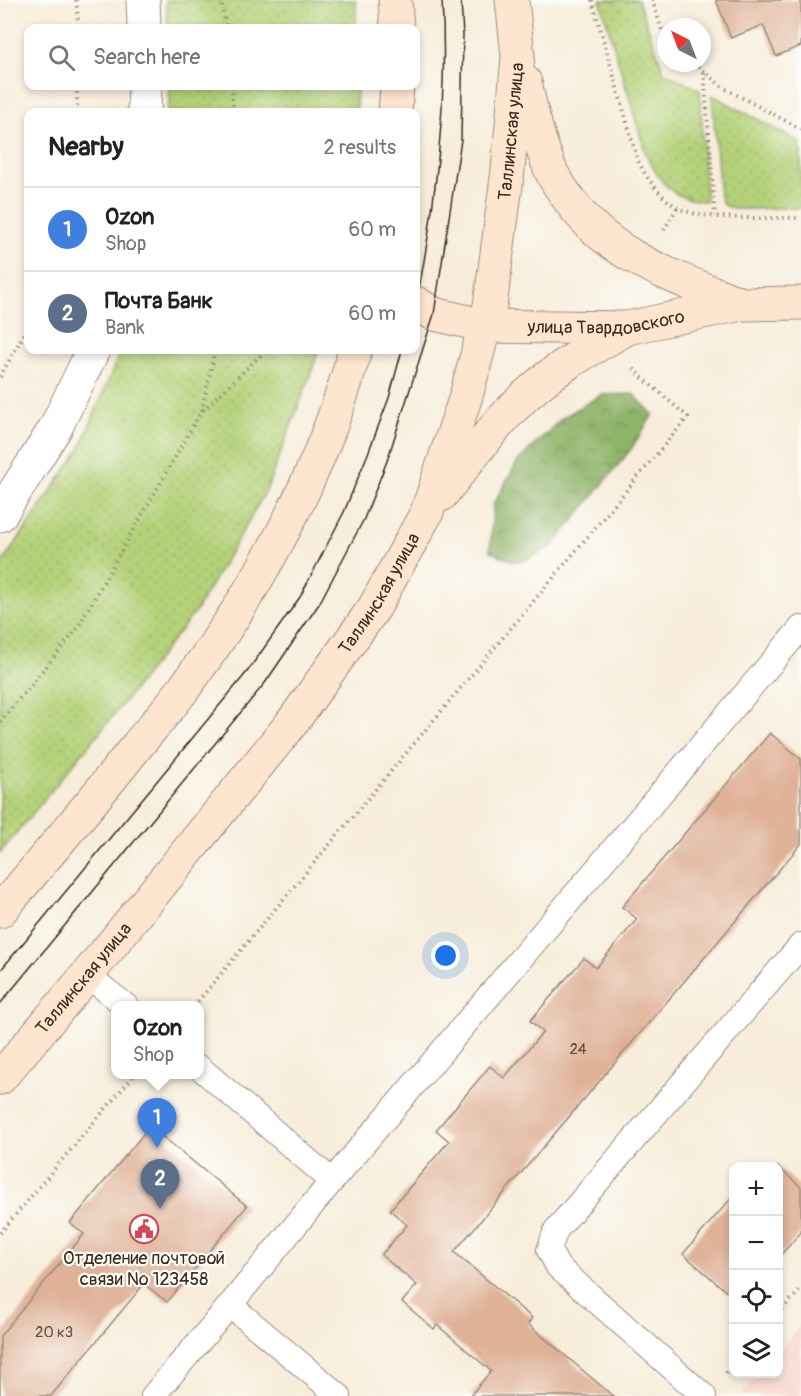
<!DOCTYPE html>
<meta charset="utf-8">
<style>
body{margin:0;font-family:Pangolin,sans-serif;background:#f6f6f6;color:#222}
.controls{position:absolute;right:18px;bottom:18px;display:grid;overflow:hidden;border-radius:12px;box-shadow:0 3px 9px #0003}
.controls button{width:54px;height:54px;display:grid;place-items:center;padding:0;border:0;border-bottom:2px solid #e0e0e0;background:#fff;color:#222;font:30px sans-serif}
.compass{position:absolute;left:657px;top:18px;width:54px;height:54px;border-radius:50%;background:#fff;box-shadow:0 3px 9px #0003;rotate:318deg}
.you{position:absolute;left:446px;top:956px;width:21px;height:21px;margin:-15px;border:4px solid #fff;border-radius:50%;background:#1a73e8;box-shadow:0 0 0 9px #1a73e833}
.badge{display:grid;place-items:center;width:39px;height:39px;border-radius:50%;background:#d1495b;color:#fff;font-size:20px;font-weight:700}
.pin{position:absolute;translate:-50% -50px;filter:drop-shadow(0 2px 3px #0008)}
.pin::after{content:'';position:absolute;top:32px;width:21px;height:18px;background:inherit;clip-path:polygon(0 0,100% 0,50% 100%)}
.popup{position:absolute;left:111px;top:1001px;width:93px;height:78px;box-sizing:border-box;display:grid;place-content:center;border-radius:12px;background:#fff;filter:drop-shadow(0 2px 4px #0005);font-size:20px;white-space:nowrap;color:#767676}
.popup b{font-size:22px;color:#222}
.popup::after{content:'';position:absolute;left:50%;top:100%;margin-left:-12px;border:12px solid transparent;border-top-color:#fff}
.list{margin:0;padding:0;list-style:none}
h2{display:flex;justify-content:space-between;align-items:center;height:78px;margin:0;padding:0 24px;font-size:26px}
h2 small{font-size:20px;font-weight:400;color:#767676}
.list li{display:grid;grid-template-columns:39px 1fr auto;gap:18px;align-items:center;box-sizing:border-box;height:84px;padding:0 24px;border-top:2px solid #e0e0e0}
.list b{display:block;font-size:22px;white-space:nowrap}
.list p{margin:0;font-size:20px;white-space:nowrap;color:#767676}
.list em{font-size:20px;font-style:normal;color:#767676}
.icon{flex:none;width:33px;height:33px;fill:none;stroke:currentColor;stroke-width:2;stroke-linecap:round;stroke-linejoin:round}
.map{position:relative;flex:none;width:801px;height:1396px;overflow:hidden}
.search{position:absolute;background:#fff;box-shadow:0 3px 9px #0003;left:24px;top:24px;width:396px;height:66px;display:flex;align-items:center;gap:15px;box-sizing:border-box;padding:0 21px;border-radius:12px;color:#767676;font-size:22px}
.panel{position:absolute;background:#fff;box-shadow:0 3px 9px #0003;left:24px;top:108px;width:396px;height:246px;border-radius:12px}
.map>svg:first-child{display:block}
</style>
<div class="map">
<svg width="801" height="1396" viewBox="0 0 801 1396">
<defs>
<pattern id="grass-dots" width="8" height="8" patternUnits="userSpaceOnUse" patternTransform="scale(1.5)"><rect width="8" height="8" fill="#b4d279"/><path d="M2 2h.1M6 6h.1" fill="none" stroke="#9cb468" stroke-width="1.8" stroke-linecap="round"/></pattern>
<pattern id="forest-crowns" width="20" height="18" patternUnits="userSpaceOnUse" patternTransform="scale(1.5)"><rect width="20" height="18" fill="#8fb469"/><path d="M2 6a3 3 0 1 1 6 0M12 15a3 3 0 1 1 6 0" fill="none" stroke="#769356"/></pattern>
</defs>
<rect width="100%" height="100%" fill="#fdfcf7"/>
<filter id="ink" filterUnits="userSpaceOnUse"><feTurbulence type="fractalNoise" baseFrequency=".0167" numOctaves="2"/><feDisplacementMap in="SourceGraphic" scale="12" xChannelSelector="R" yChannelSelector="G"/><feConvolveMatrix kernelMatrix="1 2 1 2 8 2 1 2 1" color-interpolation-filters="sRGB"/></filter>
<filter id="wash" filterUnits="userSpaceOnUse"><feTurbulence type="fractalNoise" baseFrequency=".008" numOctaves="4" result="noise"/><feDisplacementMap in="SourceGraphic" scale="24" xChannelSelector="R" yChannelSelector="G"/><feGaussianBlur stdDeviation="1.35" result="paint"/><feColorMatrix in="noise" values="0 0 0 0 0 0 0 0 0 0 0 0 0 0 0 0 0 1.4 0 .05"/><feComposite in="paint" operator="in"/></filter>
<g filter="url(#wash)">
<rect width="100%" height="100%" fill="#f7edda"/>
<path fill="#f7d1c8" d="M801,1325V1396H740L759,1374H778L779,1351Z"/>
<g fill="url(#grass-dots)" stroke="#787e4c" stroke-width="1.5">
<path d="M166,0H356V28H168Z"/>
<path d="M600,0H638L664,72L700,90L706,201C672,200 660,183 646,154Z"/>
<path d="M170,86H357L356,112H168Z"/>
<path d="M712,95L801,143V208L735,209L723,205L720,197Z"/>
<path d="M121,350H318L314,365L266,491L197,609L112,717L0,853V566L80,449Z"/>
</g>
<path fill="url(#forest-crowns)" stroke="#656f44" stroke-width="1.5" d="M633,394L653,414L631,449L553,546L524,561H512L490,551L493,505L518,461L562,418L601,395Z"/>
<g id="blocks">
<g fill="#dfb197">
<path d="M716,0H801V46L776,56L763,25L731,38Z"/>
<path d="M770,733L801,759V844L454,1252L532,1318L528,1324L613,1396H470L491,1371L437,1325L434,1329L402,1302L417,1285L381,1255L407,1225L390,1210L449,1141L436,1130L490,1066L504,1078L543,1032L530,1021L584,958L596,968L637,919L622,907Z"/>
<path d="M150,1126L247,1206L167,1302L144,1284L51,1396H0V1336L84,1234L70,1223Z"/>
<path d="M778,1167L801,1187V1232L778,1258Z"/>
<path d="M734,1195V1298L683,1254Z"/>
</g>
</g>
</g>
<g filter="url(#ink)">
<use href="#blocks" fill-opacity="0" stroke="#998c7c" stroke-width="1.5"/>
<g fill="none" stroke-linecap="round" stroke-linejoin="round">
<g stroke="#998c7c" stroke-width="26">
<g id="service">
<path d="M87,975L126,1006"/>
<path d="M199,1067L332,1181L230,1305L339,1396"/>
<path d="M332,1181L801,628"/>
<path d="M153,1396L230,1305"/>
<path d="M704,1396L558,1267L549,1250L556,1230L801,945"/>
</g>
</g>
<g stroke="#998c7c" stroke-width="35">
<g id="minor">
<path d="M143,0L144,28"/>
<path d="M144,112L145,86"/>
<path d="M0,515L56,427L93,350"/>
</g>
</g>
<g stroke="#998c7c" stroke-width="35">
<g id="secondary">
<path d="M395,0L397,28"/>
<path d="M525,82C531,111 538,139 549,166C553,178 561,188 568,198C609,258 676,277 741,304"/>
<path d="M395,112L397,86"/>
<path id="s1" d="M416,303L434,314L486,326L627,328L741,304L801,303"/>
<path d="M441,495C471,458 500,416 538,385C565,362 597,346 627,328"/>
<path d="M0,911C46,857 92,802 136,747C154,725 174,703 190,680C263,580 323,470 355,350"/>
<path id="s2" d="M0,1078L87,975L291,724L374,608L427,512L466,396L490,306L508,170L518,56L512,0"/>
</g>
</g>
<g stroke="#998c7c" stroke-width="4" stroke-dasharray="1.5 4.5" stroke-linecap="butt">
<path d="M76,0L79,28"/>
<path d="M221,0L226,28"/>
<path d="M592,0L638,161C647,179 660,197 677,207C700,222 771,217 801,218"/>
<path d="M652,0L666,42"/>
<path d="M693,63L724,88L801,129"/>
<path d="M704,72L715,216"/>
<path d="M232,86L233,112"/>
<path d="M77,112V86"/>
<path d="M664,230L677,208"/>
<path d="M0,377L28,327"/>
<path d="M203,410L266,350"/>
<path d="M0,722L75,632L202,410L215,350"/>
<path d="M194,1006L688,417L637,373L633,367"/>
<path d="M0,1233L135,1074"/>
<path d="M778,1314L801,1289"/>
<path d="M726,1373L734,1364"/>
</g>
<use href="#service" stroke="#fff" stroke-width="24"/>
<use href="#minor" stroke="#fff" stroke-width="33"/>
<use href="#secondary" stroke="#fde5d0" stroke-width="33"/>
<g stroke="#3b2a1e" stroke-width="1.5">
<path d="M416,304C436,204 448,101 442,0"/>
<path d="M0,971L247,672L300,597L344,512L367,456L389,398L402,350"/>
<path d="M0,1004L265,683L319,604L364,519L387,461L434,314L461,140L463,35L461,0"/>
</g>
</g>
</g>
<defs>
<g id="civic-ring" transform="scale(1.5)"><circle r="9.5" fill="#fdfcf7" stroke="#d1495b" stroke-width="1.5"/><path d="M-.6-6.5H3V-4.5H.6V-3L4-1V1h2V6H-6V1h2V-1L-.6-3ZM-1.2 2.5V6h2.4V2.5Z" fill="#d1495b"/></g>
</defs>
<g fill-rule="evenodd">
<use href="#civic-ring" x="144" y="1229"/>
</g>
<g text-anchor="middle" stroke-width="4.5" stroke-linejoin="round" paint-order="stroke">
<g font-size="15" fill="#644c3c">
<text x="578" y="1054">24</text>
<text x="54" y="1337">20 к3</text>
</g>
<g font-size="18" fill="#3b2a1e" stroke="#fdfcf7">
<text dy="6" stroke="none"><textPath href="#s2" startOffset="1102">Таллинская улица</textPath></text>
<text dy="6" stroke="none"><textPath href="#s1" startOffset="195">улица Твардовского</textPath></text>
<text dy="6" stroke="none"><textPath href="#s2" startOffset="616">Таллинская улица</textPath></text>
<text dy="6" stroke="none"><textPath href="#s2" startOffset="130">Таллинская улица</textPath></text>
</g>
<g font-size="18" fill="#3b2a1e" stroke="#fdfcf7">
<text x="144" y="1264">Отделение почтовой<tspan x="144" dy="21">связи № 123458</tspan></text>
</g>
</g>
</svg>
<div class="controls">
<button>+</button>
<button>−</button>
<button><svg class="icon" aria-label="locate" viewBox="0 0 24 24"><circle cx="12" cy="12" r="6"/><path d="M12 2v4M12 18v4M2 12h4M18 12h4"/></svg></button>
<button><svg class="icon" aria-label="layers" viewBox="0 0 24 24"><path d="M12 4l9 5-9 5-9-5zM3 14l9 5 9-5"/></svg></button>
</div>
<svg class="compass" viewBox="-18 -18 36 36"><path d="M0-13l5 13h-10z" fill="#e53935"/><path d="M0 13l5-13h-10z" fill="#767676"/></svg>
<div class="you"></div>
<div class="pin badge" style="left:157px;top:1148px;background:#3f7fe0">1</div>
<div class="popup"><b>Ozon</b>Shop</div>
<div class="pin badge" style="left:160px;top:1209px;background:#5c6f8a">2</div>
<div class="search"><svg class="icon" aria-label="search" viewBox="0 0 24 24"><circle cx="10" cy="10" r="6"/><path d="M15 15l6 6"/></svg>Search here</div>
<section class="panel">
<h2>Nearby<small>2 results</small></h2>
<ul class="list">
<li><span class="badge" style="background:#3f7fe0">1</span><div><b>Ozon</b><p>Shop</p></div><em>60 m</em></li>
<li><span class="badge" style="background:#5c6f8a">2</span><div><b>Почта Банк</b><p>Bank</p></div><em>60 m</em></li>
</ul>
</section>
</div>
